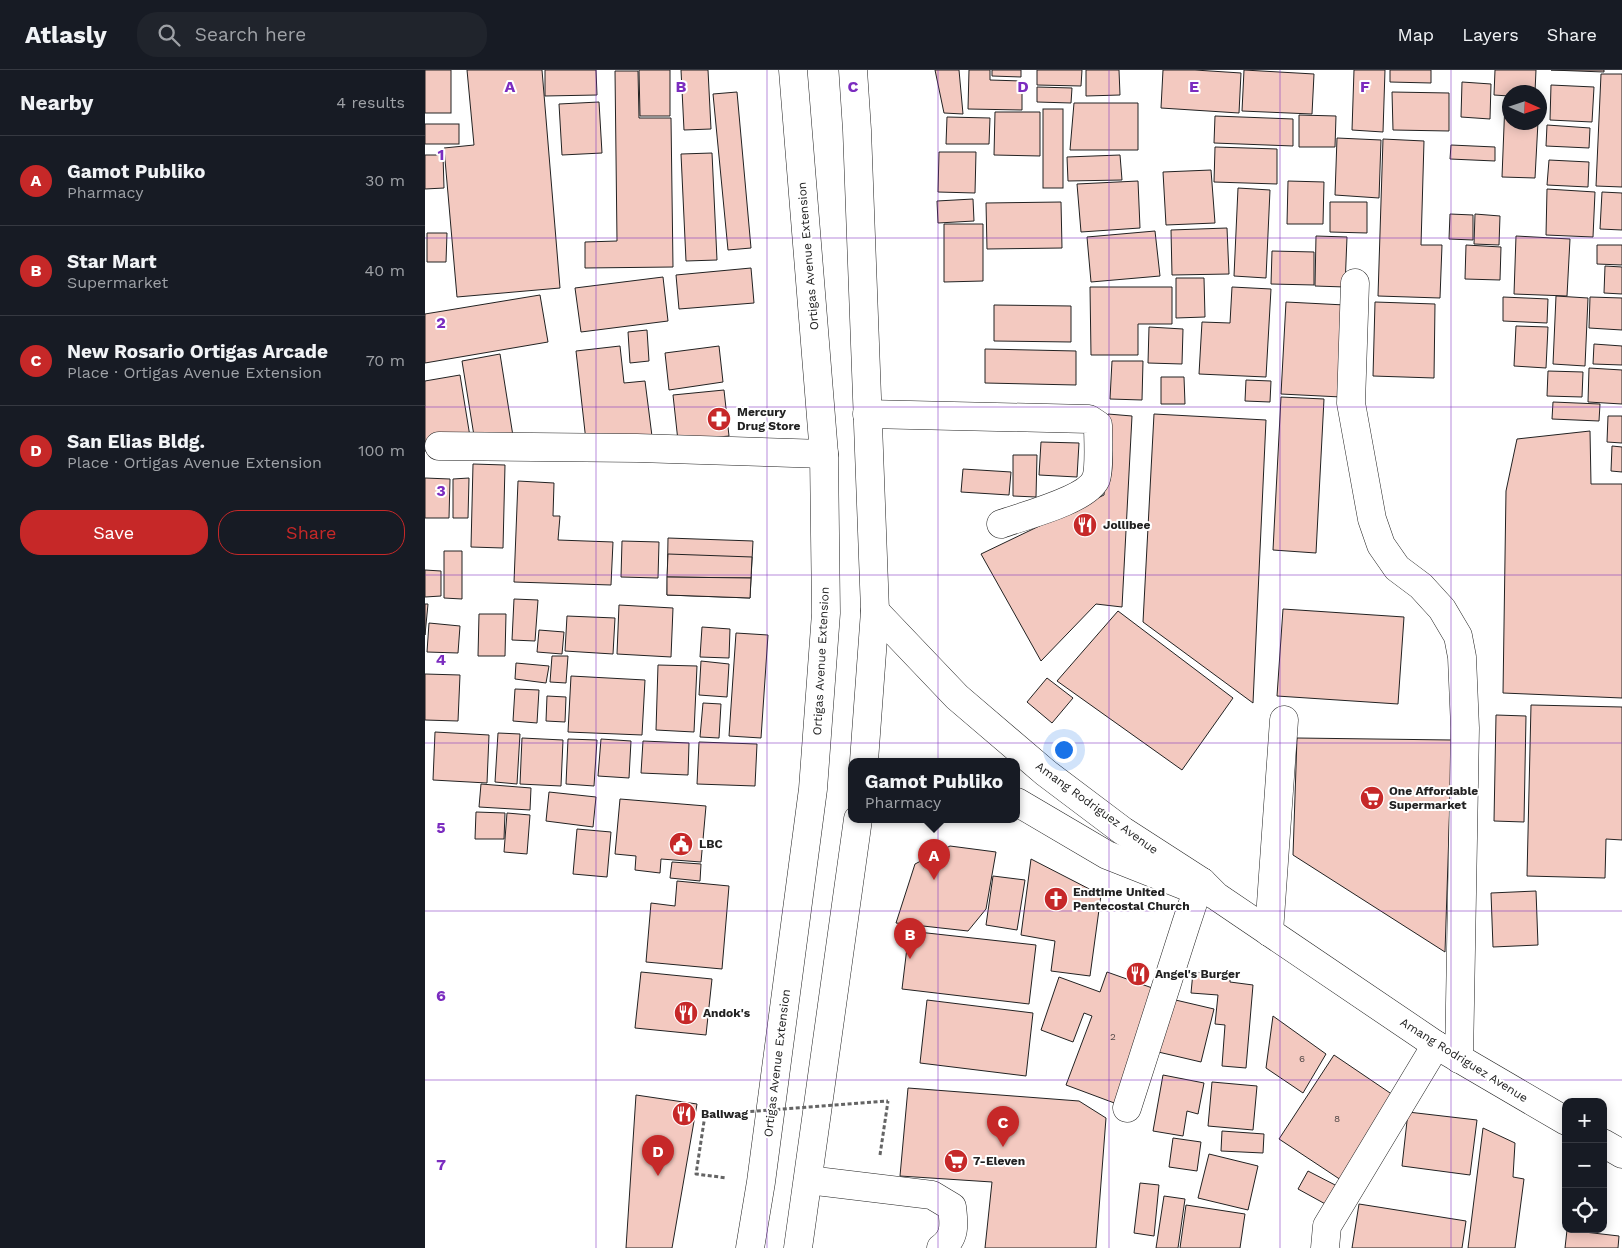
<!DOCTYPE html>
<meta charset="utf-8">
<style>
body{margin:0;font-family:"Work Sans",sans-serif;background:#20242c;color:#f1f3f6}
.controls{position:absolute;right:15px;bottom:15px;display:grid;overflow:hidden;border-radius:10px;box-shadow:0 2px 12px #0003}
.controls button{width:45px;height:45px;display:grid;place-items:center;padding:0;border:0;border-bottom:1px solid #363941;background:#171b24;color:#f1f3f6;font:25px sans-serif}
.compass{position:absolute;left:1077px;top:15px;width:45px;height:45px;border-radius:50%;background:#171b24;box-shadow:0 2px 12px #0003;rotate:93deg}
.you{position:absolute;left:638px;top:679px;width:18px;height:18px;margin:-12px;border:4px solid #fff;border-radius:50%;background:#1a73e8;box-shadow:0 0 0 8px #1a73e833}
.badge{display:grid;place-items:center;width:32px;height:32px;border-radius:50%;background:#c62828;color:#fff;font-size:16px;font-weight:700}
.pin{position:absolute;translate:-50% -41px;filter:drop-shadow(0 1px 2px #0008)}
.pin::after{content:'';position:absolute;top:26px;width:18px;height:15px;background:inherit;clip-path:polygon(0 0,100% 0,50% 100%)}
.popup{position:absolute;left:423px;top:688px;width:172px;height:65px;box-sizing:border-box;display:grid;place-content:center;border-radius:10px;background:#171b24;filter:drop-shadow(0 1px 4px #0005);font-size:16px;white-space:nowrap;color:#9ea1a6}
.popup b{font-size:19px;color:#f1f3f6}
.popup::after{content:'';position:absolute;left:50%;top:100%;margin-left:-10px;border:10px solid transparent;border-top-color:#171b24}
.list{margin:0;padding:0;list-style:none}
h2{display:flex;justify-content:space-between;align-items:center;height:65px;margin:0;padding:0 20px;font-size:21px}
h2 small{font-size:16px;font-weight:400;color:#9ea1a6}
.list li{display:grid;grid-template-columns:32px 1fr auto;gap:15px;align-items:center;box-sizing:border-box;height:90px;padding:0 20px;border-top:1px solid #363941}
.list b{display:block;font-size:19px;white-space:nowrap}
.list p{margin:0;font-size:16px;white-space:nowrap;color:#9ea1a6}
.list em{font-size:16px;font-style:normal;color:#9ea1a6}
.actions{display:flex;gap:10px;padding:15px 20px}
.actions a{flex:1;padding:11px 0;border:1px solid #c62828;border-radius:20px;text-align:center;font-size:18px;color:#c62828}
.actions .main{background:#c62828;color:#fff}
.icon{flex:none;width:28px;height:28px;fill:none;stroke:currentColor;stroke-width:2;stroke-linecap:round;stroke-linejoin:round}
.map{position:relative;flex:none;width:1197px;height:1178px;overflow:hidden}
header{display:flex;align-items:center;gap:30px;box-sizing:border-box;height:70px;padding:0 25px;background:#171b24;border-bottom:1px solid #363941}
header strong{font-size:24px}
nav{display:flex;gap:28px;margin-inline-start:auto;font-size:18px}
.search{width:350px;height:45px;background:#20242c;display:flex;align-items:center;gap:12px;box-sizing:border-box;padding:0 18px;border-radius:20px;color:#9ea1a6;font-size:19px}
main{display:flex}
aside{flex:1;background:#171b24}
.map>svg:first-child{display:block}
</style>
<header>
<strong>Atlasly</strong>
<div class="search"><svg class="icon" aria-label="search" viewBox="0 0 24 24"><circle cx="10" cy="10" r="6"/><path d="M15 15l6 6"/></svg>Search here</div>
<nav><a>Map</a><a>Layers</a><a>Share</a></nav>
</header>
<main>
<aside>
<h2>Nearby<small>4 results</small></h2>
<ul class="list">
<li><span class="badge">A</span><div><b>Gamot Publiko</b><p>Pharmacy</p></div><em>30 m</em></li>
<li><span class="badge">B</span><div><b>Star Mart</b><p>Supermarket</p></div><em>40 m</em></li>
<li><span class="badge">C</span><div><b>New Rosario Ortigas Arcade</b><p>Place · Ortigas Avenue Extension</p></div><em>70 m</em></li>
<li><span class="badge">D</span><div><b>San Elias Bldg.</b><p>Place · Ortigas Avenue Extension</p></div><em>100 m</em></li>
</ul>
<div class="actions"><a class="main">Save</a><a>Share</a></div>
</aside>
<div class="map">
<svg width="1197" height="1178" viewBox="0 0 1197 1178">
<rect width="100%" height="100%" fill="#fff"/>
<g fill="#f3c9c0" stroke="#222">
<rect x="0" y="0" width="26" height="43"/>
<path d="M42,0H117L135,218L32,227L19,78L49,75Z"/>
<path d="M120,0H171L172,25L120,26Z"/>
<path d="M214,0H245V46H215Z"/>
<path d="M256,0H283L286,59L259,60Z"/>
<path d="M510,0H534L538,44L519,43Z"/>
<path d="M544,0H565V10L597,11V40L543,39Z"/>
<path d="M567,0H596V7L567,6Z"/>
<path d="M612,0H657L656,16L612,15Z"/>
<path d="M661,0H694L695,25L661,26Z"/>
<path d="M738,0H770L816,3L814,43L736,38Z"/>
<path d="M819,0L889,4L887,44L817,41Z"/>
<path d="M929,0H960L958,62L927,60Z"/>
<path d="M965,0H1006V13L965,12Z"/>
<path d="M1070,0H1111L1110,22H1084V26L1069,25Z"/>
<path d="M1126,0H1179V2Z"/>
<path d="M190,1H213L214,48H246L248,197L160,198V172L192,171Z"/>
<path d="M1176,4H1197V117L1171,116Z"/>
<path d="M1037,12L1066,14L1065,49L1036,47Z"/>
<path d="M1126,15L1169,17L1167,52L1125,50Z"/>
<path d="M612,17L647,18L646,33L612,32Z"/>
<path d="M312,22L326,178L303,180L288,24Z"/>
<path d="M967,22L1024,23V61L968,60Z"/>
<path d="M1080,31H1084V52H1113L1110,108L1077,107Z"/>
<path d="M174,32L177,83L137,85L134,34Z"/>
<path d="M649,33H713V80H645Z"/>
<rect x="618" y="39" width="20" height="79"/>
<path d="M570,42H615V86L569,85Z"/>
<path d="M874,45L911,46L910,77H874Z"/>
<path d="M790,46L868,49V76L789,73Z"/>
<path d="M522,47L565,48L564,74H521Z"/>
<rect x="0" y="54" width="34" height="20"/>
<path d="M1122,55L1165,58L1164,78L1121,76Z"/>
<path d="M912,68L956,70L954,128L910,125Z"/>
<path d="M958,69L999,71L996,175H1017L1015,228L953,226Z"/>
<path d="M1026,75L1070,77V91L1025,89Z"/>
<path d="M790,77L852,79V114L789,112Z"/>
<path d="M514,82H551L550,123L513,122Z"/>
<path d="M287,83L292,190L261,191L256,84Z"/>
<path d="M0,85H18L19,118L0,119Z"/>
<path d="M695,85L697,110L643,111L642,87Z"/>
<path d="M1124,90L1164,92L1163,117L1122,115Z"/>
<path d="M786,100L790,153L741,155L738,102Z"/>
<path d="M713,111L715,158L656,162L652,114Z"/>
<path d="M863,111L899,112L898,154H862Z"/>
<path d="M813,118L845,120L841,208L809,206Z"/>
<path d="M1122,119L1170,122L1168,167L1121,165Z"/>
<path d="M1177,122L1197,123V160L1175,159Z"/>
<path d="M548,129L549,151L513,153L512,131Z"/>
<path d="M636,132L637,178L562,179L561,133Z"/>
<path d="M905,132H942V163L905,162Z"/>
<path d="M1025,144L1048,145V170L1024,169Z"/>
<path d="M1050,144L1075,146L1074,175L1049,174Z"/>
<path d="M519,154H558V211L519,212Z"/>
<path d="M802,158L804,204L747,205L746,160Z"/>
<path d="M730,161L735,206L666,212L662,167Z"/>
<path d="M2,163H22L21,192H2Z"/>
<path d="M891,166L922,167L920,217L890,216Z"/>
<path d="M1091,166L1145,169L1142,226L1089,224Z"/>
<path d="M1041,175L1076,177L1075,210L1040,209Z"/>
<path d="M1172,175H1197V195L1172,194Z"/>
<path d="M847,181L889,182V215L846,214Z"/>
<path d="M1180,196L1197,197V224L1179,223Z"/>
<path d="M326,198L329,233L254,239L251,205Z"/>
<path d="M238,207L243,251L156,262L150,218Z"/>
<path d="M751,208H779L780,247L751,248Z"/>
<path d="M665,217H747V254H713V285H666Z"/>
<path d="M807,217L846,219L841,307L774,304L777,252L805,253Z"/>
<path d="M115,225L123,272L0,293V244Z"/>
<path d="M1131,226L1163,228L1160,296L1128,294Z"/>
<path d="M1078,227L1123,229L1122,253L1078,251Z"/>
<path d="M1165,227L1197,228V260L1164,258Z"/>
<path d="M861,232L920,235L916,327L856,324Z"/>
<path d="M950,232L1010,234L1009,308L948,306Z"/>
<path d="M569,235L646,236V272L569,271Z"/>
<path d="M1091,256L1123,257L1121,298L1089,296Z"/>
<path d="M724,257L758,259L757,294L723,293Z"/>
<path d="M222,260L224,291L205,293L203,262Z"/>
<path d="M1169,274L1197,276V295L1168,294Z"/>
<path d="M195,276L199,313L220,311L229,382L163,389L151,281Z"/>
<path d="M294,276L298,312L244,320L240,283Z"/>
<path d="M560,279L651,281V315L560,313Z"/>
<path d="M75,284L88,366L50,372L37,291Z"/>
<path d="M687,291H718L717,330L685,329Z"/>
<path d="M1164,298L1197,300V334L1163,332Z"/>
<path d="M1123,301L1158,302L1157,327L1122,326Z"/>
<path d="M35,305L46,373L0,381V311Z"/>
<path d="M736,307H759L760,334H736Z"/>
<path d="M821,310L846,311L845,332L820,331Z"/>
<path d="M299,320L304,366L253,371L248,325Z"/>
<path d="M856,327L899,329L891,483L848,480Z"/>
<path d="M1128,332L1175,334L1174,351L1127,349Z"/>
<path d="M683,344L707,346L697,537L671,534L616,591L556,484L679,425Z"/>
<path d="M729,344L841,350L828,633L718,552Z"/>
<path d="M1183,346H1197V373L1182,372Z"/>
<path d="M1165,361L1166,414H1197V628L1078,623L1081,421L1092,369Z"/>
<path d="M616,372L654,373L652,407L614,405Z"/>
<path d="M1187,376L1197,377V402L1186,401Z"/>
<path d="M588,385H612L611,427L588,426Z"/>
<path d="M48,394L80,395L78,478L46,477Z"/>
<path d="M538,399L586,402L584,425L536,422Z"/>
<path d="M0,408L25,409L24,448H0Z"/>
<path d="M44,408L43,448H28V409Z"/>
<path d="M93,411L129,413L128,446H135L133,470L188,472L186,515L89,512Z"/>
<path d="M243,468L328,471L325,528L242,525Z"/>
<path d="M197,471L234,472L233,508L196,507Z"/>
<path d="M19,481H37V529L19,528Z"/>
<path d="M243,484L327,487L326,508L242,507Z"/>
<path d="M0,500L16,501V526L0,527Z"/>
<path d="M242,507L326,508L325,528L242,525Z"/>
<path d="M89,529L113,530L110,571L87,570Z"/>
<path d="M0,534H3L0,565Z"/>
<path d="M194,535L248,538L246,587L192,584Z"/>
<path d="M858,539L979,547L973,634L852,626Z"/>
<path d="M693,541L808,628L757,700L632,611Z"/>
<path d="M54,544H81L80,586H53Z"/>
<path d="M142,546L190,548L188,584L140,581Z"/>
<path d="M4,553L35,556L33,583L2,582Z"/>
<path d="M277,557L305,559L304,588L275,587Z"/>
<path d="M114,560L139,562L137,584L112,582Z"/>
<path d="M311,563L343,565L336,668L304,666Z"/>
<path d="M127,586H143L141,613L125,612Z"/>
<path d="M276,591L304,594L302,627L274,625Z"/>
<path d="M91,593L124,596L121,613L90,609Z"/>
<path d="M233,595L272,596L269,662L231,660Z"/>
<path d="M0,604L35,605L33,651L0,650Z"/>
<path d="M146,606L220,610L217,665L143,662Z"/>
<path d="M622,608L648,628L627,653L602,632Z"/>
<path d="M90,619L114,620L112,653L88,651Z"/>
<path d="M122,626L141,627L140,652L121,651Z"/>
<path d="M278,633L296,634L294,668L275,667Z"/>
<path d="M1106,635L1197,637V770L1181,769L1180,808L1102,806Z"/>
<path d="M1071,645L1101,646L1099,752L1069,751Z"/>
<path d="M10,662L64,665L62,713L8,710Z"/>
<path d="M73,663L95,664L92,714L70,712Z"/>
<path d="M97,668L138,670L136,716L95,714Z"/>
<path d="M872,668L1027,670L1020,882L868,785Z"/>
<path d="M143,669L172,670L169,716L141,714Z"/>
<path d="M176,669L206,671L204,708L173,706Z"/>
<path d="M218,671L264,673L263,705L216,703Z"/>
<path d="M274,672L332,674L330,716L272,714Z"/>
<path d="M56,714L106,718L105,740L54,737Z"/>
<path d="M124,722L171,727L168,757L121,751Z"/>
<path d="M195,729L281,736L276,792L236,789L235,803L210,800L211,786L190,784Z"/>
<path d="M51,742L80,743L79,769H50Z"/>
<path d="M82,743L105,745L102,784L79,782Z"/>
<path d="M152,759L186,762L182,807L148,804Z"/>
<path d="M525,776L571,782L561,839L543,861L471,853L490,794Z"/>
<path d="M606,789L676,825L665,906L626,901L630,871L596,865Z"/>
<path d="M247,792L276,794L275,811L245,808Z"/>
<path d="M568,806L600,810L592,860L561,855Z"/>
<path d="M252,811L304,816L297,899L221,892L226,833L250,836Z"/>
<path d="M1111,821L1113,875L1068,877L1066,823Z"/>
<path d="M484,861L611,875L604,934L477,919Z"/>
<path d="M216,902L287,909L281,965L210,958Z"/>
<path d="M682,902L733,920L692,1034L641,1015L667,946L659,943L648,972L616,960L634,907L675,922Z"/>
<path d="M768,902L805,905V912L828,915L821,998L797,996L800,955L790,954L793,925L766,923Z"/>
<path d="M742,928L789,939L776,992L729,981Z"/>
<path d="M502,930L608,943L601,1006L495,993Z"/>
<path d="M848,946L901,984L878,1023L841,998Z"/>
<path d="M909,985L971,1027L916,1110L854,1069Z"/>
<path d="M738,1005L779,1013L773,1044L762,1041L758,1066L728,1061Z"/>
<path d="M787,1012L832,1016L828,1060L783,1056Z"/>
<path d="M483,1018L654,1031L681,1048L671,1178H560L567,1112L475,1106Z"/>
<path d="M211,1025L272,1034L247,1178H201Z"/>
<path d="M983,1042L1052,1050L1045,1105L977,1096Z"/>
<path d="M1058,1058L1090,1073L1088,1107L1099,1109L1090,1178H1043Z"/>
<path d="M797,1061L839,1064L838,1083L796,1081Z"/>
<path d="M748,1068L776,1072L772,1101L744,1097Z"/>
<path d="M784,1084L833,1096L823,1140L773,1128Z"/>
<path d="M883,1101L914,1117L904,1136L873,1119Z"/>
<path d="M715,1113L734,1115L729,1166L709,1163Z"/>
<path d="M739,1126L760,1129L753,1178H731Z"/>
<path d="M934,1134L1041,1151L1037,1178H927Z"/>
<path d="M761,1135L820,1144L815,1178H755Z"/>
<path d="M1142,1160L1194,1166L1193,1178H1140Z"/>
</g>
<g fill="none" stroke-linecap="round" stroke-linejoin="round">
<g stroke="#222" stroke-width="29">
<g id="minor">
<path d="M930,213L926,333L947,449L956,475L972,498L996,516L1017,539L1033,566L1037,587L1040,658L1034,989"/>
<path d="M442,344L664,349L673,355C673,368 675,398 671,409C662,430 598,446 576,454"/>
<path d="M14,376L212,378L399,384"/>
<path d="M844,862L859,650"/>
<path d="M702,1038L761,854L772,821L777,812"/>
<path d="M383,1110L507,1125L527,1137C529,1153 531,1168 516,1178"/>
<path d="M900,1178L902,1156L1011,975"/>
</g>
</g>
<g stroke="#222" stroke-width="29">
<g id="major">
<path d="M428,0L432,60L450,541L439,691"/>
<path d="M450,541L532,627L621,703L698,761L777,812L791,826L1011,975L1141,1051"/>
<path d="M592,732L682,785L763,817"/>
<path d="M1178,1073L1197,1084"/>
<path d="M325,1178L336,1112L388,719L401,543L399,384L368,0"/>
<path d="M373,1178L433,749"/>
</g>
</g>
<g stroke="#646464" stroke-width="3" stroke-dasharray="4 2.5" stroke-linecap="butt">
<path d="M280,1045L271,1104L302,1108"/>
<path d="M455,1085L463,1031"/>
</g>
<use href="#minor" stroke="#fff" stroke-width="28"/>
<use href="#major" stroke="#fff" stroke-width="28"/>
<path stroke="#646464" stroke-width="3" stroke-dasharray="4 2.5" stroke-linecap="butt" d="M280,1045L463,1031"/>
</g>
<path fill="none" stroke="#7b2cbf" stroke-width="1" stroke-opacity="0.55" d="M171,0V1178M342,0V1178M513,0V1178M684,0V1178M855,0V1178M1026,0V1178M0,168H1197M0,337H1197M0,505H1197M0,673H1197M0,841H1197M0,1010H1197"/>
<defs>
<g id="pharmacy-disc" transform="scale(1.25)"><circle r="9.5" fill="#c62828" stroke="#fff"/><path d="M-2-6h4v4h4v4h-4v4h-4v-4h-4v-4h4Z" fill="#fff"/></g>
<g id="restaurant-disc" transform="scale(1.25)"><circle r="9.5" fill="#c62828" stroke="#fff"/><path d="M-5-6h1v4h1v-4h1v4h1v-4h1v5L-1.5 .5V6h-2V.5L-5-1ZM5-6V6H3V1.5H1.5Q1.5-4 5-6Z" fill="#fff"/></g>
<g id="supermarket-disc" transform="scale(1.25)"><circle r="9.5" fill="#c62828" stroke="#fff"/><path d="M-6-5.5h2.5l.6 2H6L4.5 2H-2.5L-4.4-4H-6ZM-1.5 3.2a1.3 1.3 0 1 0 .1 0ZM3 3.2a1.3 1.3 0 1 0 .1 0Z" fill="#fff"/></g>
<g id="civic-disc" transform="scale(1.25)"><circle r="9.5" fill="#c62828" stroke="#fff"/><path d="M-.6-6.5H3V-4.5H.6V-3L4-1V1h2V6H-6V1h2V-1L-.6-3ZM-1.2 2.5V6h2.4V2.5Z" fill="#fff"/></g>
<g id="church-disc" transform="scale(1.25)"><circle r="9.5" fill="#c62828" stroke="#fff"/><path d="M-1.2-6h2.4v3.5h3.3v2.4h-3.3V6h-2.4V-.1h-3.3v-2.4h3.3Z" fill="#fff"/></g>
</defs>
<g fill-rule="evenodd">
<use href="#pharmacy-disc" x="294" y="349"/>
<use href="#restaurant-disc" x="660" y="455"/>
<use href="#supermarket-disc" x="947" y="728"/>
<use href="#civic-disc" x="256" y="774"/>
<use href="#church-disc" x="631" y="829"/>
<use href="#restaurant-disc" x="713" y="904"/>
<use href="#restaurant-disc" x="261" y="943"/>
<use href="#restaurant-disc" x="259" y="1044"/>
<use href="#supermarket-disc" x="531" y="1091"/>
</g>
<g text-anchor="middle" stroke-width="4" stroke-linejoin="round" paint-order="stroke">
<g font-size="10" fill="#564c4a">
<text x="688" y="970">2</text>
<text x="877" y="992">6</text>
<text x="912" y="1052">8</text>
</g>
<g font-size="12" fill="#222" stroke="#fff">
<text transform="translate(383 186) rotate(-95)" y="4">Ortigas Avenue Extension</text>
<text transform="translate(396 591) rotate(-87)" y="4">Ortigas Avenue Extension</text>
<text transform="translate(672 738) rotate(36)" y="4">Amang Rodriguez Avenue</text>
<text transform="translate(1039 990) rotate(32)" y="4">Amang Rodriguez Avenue</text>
<text transform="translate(352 993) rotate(-83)" y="4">Ortigas Avenue Extension</text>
</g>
<g font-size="12" font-weight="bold" fill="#222" stroke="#fff" text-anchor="start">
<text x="312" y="346">Mercury<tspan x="312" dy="14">Drug Store</tspan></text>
<text x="678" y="459">Jollibee</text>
<text x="964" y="725">One Affordable<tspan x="964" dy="14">Supermarket</tspan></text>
<text x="274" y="778">LBC</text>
<text x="648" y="826">Endtime United<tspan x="648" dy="14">Pentecostal Church</tspan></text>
<text x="730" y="908">Angel's Burger</text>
<text x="278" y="947">Andok's</text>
<text x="276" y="1048">Baliwag</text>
<text x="548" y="1095">7-Eleven</text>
</g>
</g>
<g font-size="16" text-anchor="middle" font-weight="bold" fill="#7b2cbf" stroke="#fff" stroke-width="4" stroke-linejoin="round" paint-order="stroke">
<text x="85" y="22">A</text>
<text x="256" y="22">B</text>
<text x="428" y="22">C</text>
<text x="598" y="22">D</text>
<text x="769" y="22">E</text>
<text x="940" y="22">F</text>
<text x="16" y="90">1</text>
<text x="16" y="258">2</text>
<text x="16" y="426">3</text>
<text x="16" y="595">4</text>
<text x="16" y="763">5</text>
<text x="16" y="931">6</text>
<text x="16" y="1100">7</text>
</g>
</svg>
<div class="controls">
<button>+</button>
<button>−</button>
<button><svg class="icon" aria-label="locate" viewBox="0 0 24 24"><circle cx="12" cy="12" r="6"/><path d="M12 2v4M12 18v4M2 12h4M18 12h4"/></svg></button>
</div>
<svg class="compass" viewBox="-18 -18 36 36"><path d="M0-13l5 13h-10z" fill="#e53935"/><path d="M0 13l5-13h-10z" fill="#9ea1a6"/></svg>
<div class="you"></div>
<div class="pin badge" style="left:509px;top:810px">A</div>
<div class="popup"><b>Gamot Publiko</b>Pharmacy</div>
<div class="pin badge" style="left:485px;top:889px">B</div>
<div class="pin badge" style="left:578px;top:1077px">C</div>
<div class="pin badge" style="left:233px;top:1106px">D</div>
</div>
</main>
